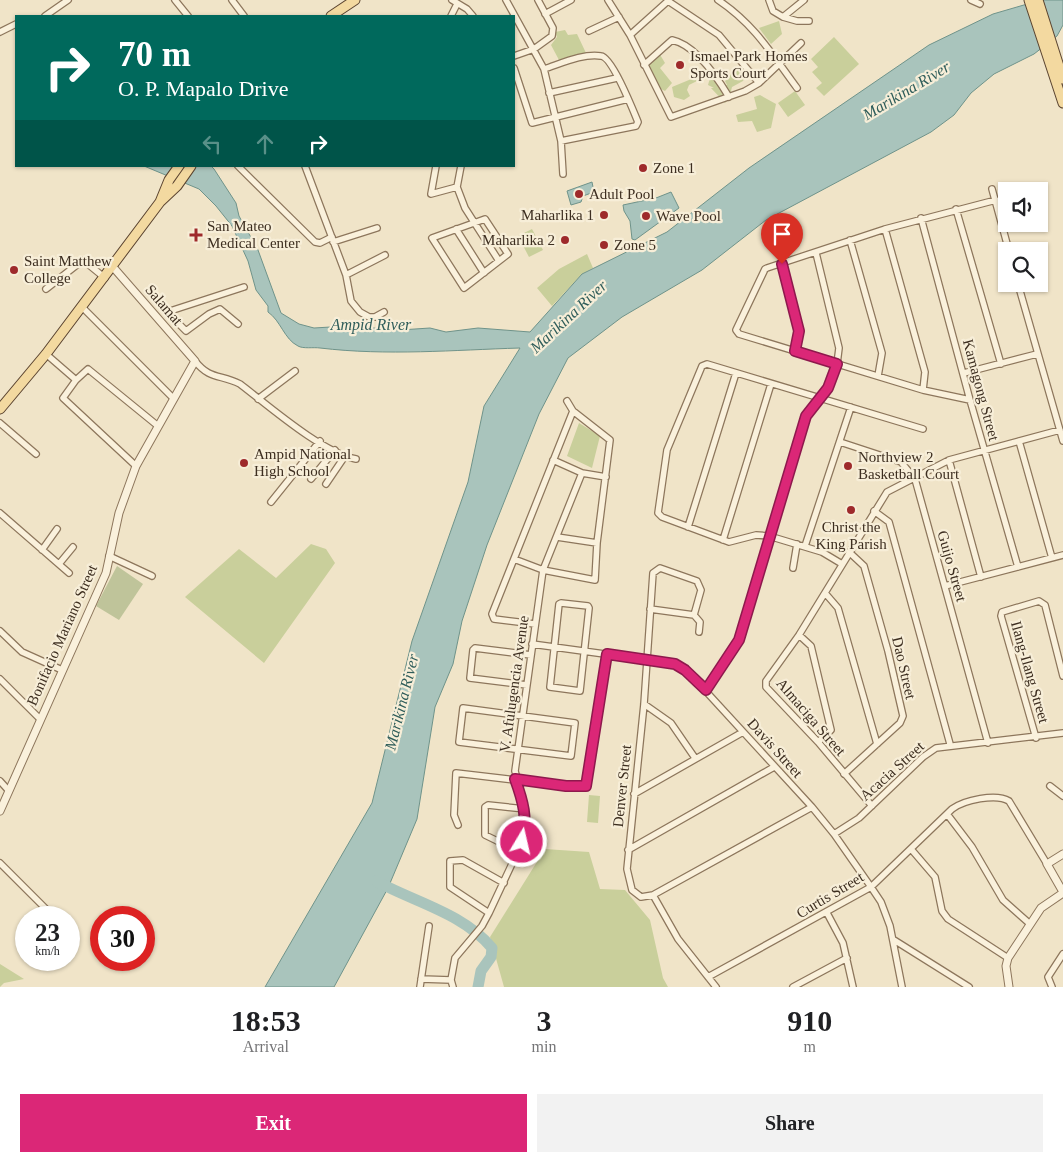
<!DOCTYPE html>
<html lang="en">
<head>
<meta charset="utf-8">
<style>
  :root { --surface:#fff; --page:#f2f2f2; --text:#202124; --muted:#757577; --accent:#db2777 }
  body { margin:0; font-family:Georgia,serif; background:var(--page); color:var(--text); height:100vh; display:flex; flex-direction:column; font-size:19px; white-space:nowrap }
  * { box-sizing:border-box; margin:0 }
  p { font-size:16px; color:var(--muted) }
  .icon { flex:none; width:28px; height:28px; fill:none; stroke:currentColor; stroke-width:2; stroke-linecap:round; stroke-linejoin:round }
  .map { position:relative; height:987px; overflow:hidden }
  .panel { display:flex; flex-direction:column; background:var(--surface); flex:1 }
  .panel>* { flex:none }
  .top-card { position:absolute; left:15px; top:15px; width:500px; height:152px; border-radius:0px; box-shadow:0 1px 4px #0004; background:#00695c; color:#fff; overflow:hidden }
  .fabs { position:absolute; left:998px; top:182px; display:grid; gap:10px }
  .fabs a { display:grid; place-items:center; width:50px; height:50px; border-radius:0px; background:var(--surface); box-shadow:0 1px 4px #0004; font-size:25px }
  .speed { position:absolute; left:15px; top:906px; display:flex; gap:10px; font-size:25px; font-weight:700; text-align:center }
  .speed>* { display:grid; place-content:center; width:65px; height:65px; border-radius:50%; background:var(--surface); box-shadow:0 1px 4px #0004; line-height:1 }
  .speed small { font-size:12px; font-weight:400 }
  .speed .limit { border:8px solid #d22; background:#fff; color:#111 }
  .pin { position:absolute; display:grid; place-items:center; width:42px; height:42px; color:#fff; margin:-51px -21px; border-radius:50% 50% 50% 0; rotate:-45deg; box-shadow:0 0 5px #0007 }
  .pin .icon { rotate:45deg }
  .me { position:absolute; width:55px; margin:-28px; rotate:9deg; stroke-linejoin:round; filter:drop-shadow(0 0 4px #0008) }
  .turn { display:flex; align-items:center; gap:18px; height:105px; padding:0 20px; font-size:22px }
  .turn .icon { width:65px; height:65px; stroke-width:2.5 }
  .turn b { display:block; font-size:35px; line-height:42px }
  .lanes { display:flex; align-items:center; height:48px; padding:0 20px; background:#0003; justify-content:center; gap:25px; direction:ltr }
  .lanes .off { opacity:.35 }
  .eta { display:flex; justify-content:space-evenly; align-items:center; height:85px; text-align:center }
  .eta b { font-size:30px; font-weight:600; line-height:35px }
  .button { display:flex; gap:10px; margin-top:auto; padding:10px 20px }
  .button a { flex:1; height:58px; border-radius:0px; background:var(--accent); color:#fff; font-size:20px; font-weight:600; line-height:58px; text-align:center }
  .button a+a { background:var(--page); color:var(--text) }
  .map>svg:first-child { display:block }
  .green { fill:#c9cf9b }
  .cemetery { fill:#bfc49a }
  .water { fill:#a9c4bc; stroke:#6f938a }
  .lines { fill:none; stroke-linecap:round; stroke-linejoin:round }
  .river { stroke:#a9c4bc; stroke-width:11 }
  .minor-casing { stroke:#8d765c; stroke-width:8 }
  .tertiary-casing { stroke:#8d765c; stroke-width:9 }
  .primary-casing { stroke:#5b4430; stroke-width:11 }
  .minor { stroke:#faf1dc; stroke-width:5.5 }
  .tertiary { stroke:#faf1dc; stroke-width:7 }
  .primary { stroke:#f3d9a0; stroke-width:9 }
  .route-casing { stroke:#8e194d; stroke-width:12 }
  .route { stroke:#db2777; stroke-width:9 }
  .poi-dot { fill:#9e2a2b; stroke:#f7eed8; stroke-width:2 }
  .labels { text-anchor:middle; stroke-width:4.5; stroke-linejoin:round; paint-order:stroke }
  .poi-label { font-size:15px; fill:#3d2e20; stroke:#f7eed8; text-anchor:start }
  .street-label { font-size:15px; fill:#3d2e20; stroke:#f7eed8 }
  .water-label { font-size:16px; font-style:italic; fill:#2f5d5a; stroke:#f7eed8 }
</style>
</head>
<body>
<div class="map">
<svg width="1063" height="987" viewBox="0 0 1063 987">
  <rect width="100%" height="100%" fill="#f0e4c8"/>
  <path class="green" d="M779,21L782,34L771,44L759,28Z
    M565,30L568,35L577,34L586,53L559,60L551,45L557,37L555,32Z
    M834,37L859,64L824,96L816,88L822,83L812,72L818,67L811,59Z
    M659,53L665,63L660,68L672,83L665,91L657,87L647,68Z
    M738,66H746L748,72L743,81L732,87L729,99L725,103L711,88H714L708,85L710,78H717L724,86L727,85L725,81Z
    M701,75V79L689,85L687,90L690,96L684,100L674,97L672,87Z
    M795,91L805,105L788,117L778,103Z
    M760,95L776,104L771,128L757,132L752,121L738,122L736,115L757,109L754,97Z
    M532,229L543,250L529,257L518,236Z
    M587,254L593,268L582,274L552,306L537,288L559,269Z
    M579,423L600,436L592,468L567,456Z
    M311,544L326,549L335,563L264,663L185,597L239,549L276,578Z
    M589,795L600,796L598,823L587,822Z
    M545,849L589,852L600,889L625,890L650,920L663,978L668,987H504L490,937Z
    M0,964L24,979L4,983L0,987Z"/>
  <path class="cemetery" d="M117,566L143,584L119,620L96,606Z"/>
  <path class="water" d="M1041,0H1063V25L1057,36L1034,54L994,74L971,93L954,115L931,132L766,220L702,270L622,317L568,358L539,414L487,545L462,621L453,664L435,707L417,819L388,888L334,987H265L372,803L412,641L468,482L484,406L520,348C454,350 387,356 320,348C314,347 303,349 298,346C284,339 281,321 268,312V306L256,290L248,261L232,226L216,206L199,189L144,166H211L214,169L236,203L239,216L258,250L281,313L299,324L314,328L347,326L400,330L430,328L446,332L478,328L530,332L582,274L667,232L749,168L929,45L993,14Z
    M592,182L594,192L583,196L581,202L571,205L567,191Z
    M671,192L679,208L635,240L632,239L630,221L624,211L623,205L656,198Z"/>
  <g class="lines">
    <path class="river" d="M376,881C414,902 463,913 492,948L491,957L481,971L478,987"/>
    <defs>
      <path id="minor" d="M175,0L188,16
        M232,0L244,16
        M452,0L467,9L473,16
        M506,0L544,69L561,141L563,174
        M608,0L630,35L671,117L745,91L759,83L801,43
        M718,0C754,24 772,54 797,88
        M769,0L773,11L783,17L804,0
        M971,0L980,4
        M668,1L719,35L759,83
        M545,14L571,0
        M45,16L68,0
        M451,16L457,4
        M783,17L797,21H809
        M589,31L619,17
        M0,32L16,24
        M630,35L669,0
        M514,56L534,49L552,36L553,28L538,0
        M644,65L672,40C696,45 717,77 729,97
        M514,68L532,123L628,99
        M544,69C560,64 583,53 601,56C612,57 633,110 638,122L636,126L561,141
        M549,93L617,78
        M238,166L315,242L320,243L332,237
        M305,166L346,275L351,301L360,312L369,317H375L384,312
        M436,166L431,194L457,187
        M457,187L465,208L499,261
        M457,187L461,166
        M992,189L1009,251
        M956,209L1001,364
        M921,218L970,400L1018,567
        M485,219L508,254L464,288L432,238Z
        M456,229L484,273
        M885,229L925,372L923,390
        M850,240L882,353L878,376
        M333,242L377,228
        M782,264L799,331L795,351
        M346,275L385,255
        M1018,284L1063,441
        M46,289L83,260L105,278
        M82,307L173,398
        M238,324L220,309L209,314L186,331L167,312L244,287
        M46,354L76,380
        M195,361C210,380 220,374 240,384C269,406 321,452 356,459
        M964,373L1037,354
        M258,399L295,371
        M970,400L923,390L739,334L736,330L765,269L767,268L885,229L996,200
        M0,423L36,454
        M1019,441L1052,558
        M840,442L901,462L915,479L988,743
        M553,460L582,473L606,477
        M949,460L981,577
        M136,466L63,398L76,380L88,369L158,426
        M311,479L335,450
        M326,484L345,456
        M271,502L320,441
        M874,511L889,522L950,744
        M0,513L69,573
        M688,527L736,373
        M557,537L597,543
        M723,540L771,384
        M805,546L851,407
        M42,550L57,529
        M109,556L152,576
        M514,559L543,570L595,580L597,543L610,440L573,411L567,401
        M59,564L73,547
        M842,564L822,552L769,536L756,535L729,542L662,517L658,513L667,450L702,366L707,364L923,429
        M793,568L797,544
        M945,586L1063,555
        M825,593L838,608L877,744
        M561,603L588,606L589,608L580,691L550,687L559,604Z
        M650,609L694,615L700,622L699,632
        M694,615L701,590L697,581L660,568L653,573L644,704L627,869L632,890L641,897L653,895L812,807
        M535,624L494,619L492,614L573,411
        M0,631L22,652L62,670
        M799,635L811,646L831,730L818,742
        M532,644L670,663L680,666L690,674L812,807L834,834L871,887L881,902L890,926L902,987
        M0,679L40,719
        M527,685L470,678L473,650L475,648L531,655
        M706,690L739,640L806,416L828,388L837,364L839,348L816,253
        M644,704L671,723L695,758
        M463,708L575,723L571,756L459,742Z
        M1036,738L1001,616L1002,612L1039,601L1045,605L1063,676
        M844,774L900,723L903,716L888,651L864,566L849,552
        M0,781L9,791
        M1050,786L1063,796
        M634,794L743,732
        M872,806L818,742L766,687V681L799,635L887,492L949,460L1060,430
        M947,814L972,847L1003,900L1030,924
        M458,825L454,815L456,773L566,786H586L607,654
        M834,834L859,818L923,757L936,748L1063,733
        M911,849L935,877L942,911L948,919L1008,958
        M628,850L774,767
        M518,851L485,835V807L488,805L525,809
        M0,863L51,914
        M653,895L678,939L716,987
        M489,913L450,887V861L463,860L504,883
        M827,913L843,943L853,987
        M894,940L969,987
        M708,977L871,887L952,809C964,800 996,793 1009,801L1047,864
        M421,979L451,980
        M420,987L429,926
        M453,987L451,980L455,958L482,926L489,913L518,851L526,825L525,809L515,771L543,570L582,473
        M793,987L847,958
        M1052,987L1048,977L1063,954"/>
      <path id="tertiary" d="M0,811L106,573L119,513L136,466L195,361L113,267
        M1063,854L1047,864L1063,892
        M1009,987L1006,966L1008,958L1041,908L1063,893"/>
      <path id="primary" d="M1029,0L1063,103
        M1038,0L1063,79
        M331,16L355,0
        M160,202L169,180L179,166
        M0,409L46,354L160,202L177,186L191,166"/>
    </defs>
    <use href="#minor" class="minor-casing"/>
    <use href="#tertiary" class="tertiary-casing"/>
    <use href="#primary" class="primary-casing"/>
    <use href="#minor" class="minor"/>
    <use href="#tertiary" class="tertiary"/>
    <use href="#primary" class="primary"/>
  </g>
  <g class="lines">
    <defs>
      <path id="route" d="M522,842C528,818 523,801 515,779L566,786H586L607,654L675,664L685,670L706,690L739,640L806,416L828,388L837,364L795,351L799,331L782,264"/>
    </defs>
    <use href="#route" class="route-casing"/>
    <use href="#route" class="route"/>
  </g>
  <g class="poi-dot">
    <circle cx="680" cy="65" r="5"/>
    <circle cx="643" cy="168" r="5"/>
    <circle cx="579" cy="194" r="5"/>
    <circle cx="604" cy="215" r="5"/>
    <circle cx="646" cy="216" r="5"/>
    <path d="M193.5 227.5h5v5h5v5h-5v5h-5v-5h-5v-5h5z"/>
    <circle cx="565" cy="240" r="5"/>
    <circle cx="604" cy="245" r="5"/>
    <circle cx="14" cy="270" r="5"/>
    <circle cx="244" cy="463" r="5"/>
    <circle cx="848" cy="466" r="5"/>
    <circle cx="851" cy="510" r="5"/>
  </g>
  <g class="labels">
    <g class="poi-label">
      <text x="690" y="61">Ismael Park Homes<tspan x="690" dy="17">Sports Court</tspan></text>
      <text x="653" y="173">Zone 1</text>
      <text x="589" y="199">Adult Pool</text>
      <text x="594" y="220" text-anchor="end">Maharlika 1</text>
      <text x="656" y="221">Wave Pool</text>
      <text x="207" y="231">San Mateo<tspan x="207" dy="17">Medical Center</tspan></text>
      <text x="555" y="245" text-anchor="end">Maharlika 2</text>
      <text x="614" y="250">Zone 5</text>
      <text x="24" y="266">Saint Matthew<tspan x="24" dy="17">College</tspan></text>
      <text x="254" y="459">Ampid National<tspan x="254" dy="17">High School</tspan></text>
      <text x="858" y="462">Northview 2<tspan x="858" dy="17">Basketball Court</tspan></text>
      <text x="851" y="532" text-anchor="middle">Christ the<tspan x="851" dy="17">King Parish</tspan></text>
    </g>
    <g class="street-label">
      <text transform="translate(164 305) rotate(49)" y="5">Salamat</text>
      <text transform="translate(981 390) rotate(75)" y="5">Kamagong Street</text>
      <text transform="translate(952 566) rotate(74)" y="5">Guijo Street</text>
      <text transform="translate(62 635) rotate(-66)" y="5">Bonifacio Mariano Street</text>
      <text transform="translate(904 668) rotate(77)" y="5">Dao Street</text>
      <text transform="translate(1030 672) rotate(74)" y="5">Ilang-Ilang Street</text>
      <text transform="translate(514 684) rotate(-82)" y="5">V. Afulugencia Avenue</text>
      <text transform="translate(811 717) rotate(49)" y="5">Almaciga Street</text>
      <text transform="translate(775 748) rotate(48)" y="5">Davis Street</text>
      <text transform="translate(892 771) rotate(-42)" y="5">Acacia Street</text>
      <text transform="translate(622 786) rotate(-84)" y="5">Denver Street</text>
      <text transform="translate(830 895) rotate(-31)" y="5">Curtis Street</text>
    </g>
    <g class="water-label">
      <text transform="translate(906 90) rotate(-31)" y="6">Marikina River</text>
      <text transform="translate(568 316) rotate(-43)" y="6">Marikina River</text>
      <text x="371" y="330">Ampid River</text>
      <text transform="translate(401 702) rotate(-76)" y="6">Marikina River</text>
    </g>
  </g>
</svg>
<div class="fabs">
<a><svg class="icon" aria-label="sound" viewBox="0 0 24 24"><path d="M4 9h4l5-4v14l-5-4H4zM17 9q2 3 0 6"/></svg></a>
<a><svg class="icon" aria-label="search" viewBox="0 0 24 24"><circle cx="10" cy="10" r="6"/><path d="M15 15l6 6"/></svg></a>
</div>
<div class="speed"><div>23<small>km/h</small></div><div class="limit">30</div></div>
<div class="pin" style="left:782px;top:264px;background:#d93025"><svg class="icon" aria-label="arrive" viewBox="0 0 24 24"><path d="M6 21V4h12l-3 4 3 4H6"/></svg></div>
<svg class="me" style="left:522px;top:842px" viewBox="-20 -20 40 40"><circle r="17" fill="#db2777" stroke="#fff" stroke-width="3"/><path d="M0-11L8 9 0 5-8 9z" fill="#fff"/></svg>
<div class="top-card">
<div class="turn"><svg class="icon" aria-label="right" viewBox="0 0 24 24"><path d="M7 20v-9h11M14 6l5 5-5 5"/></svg><div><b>70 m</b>O. P. Mapalo Drive</div></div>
<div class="lanes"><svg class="icon off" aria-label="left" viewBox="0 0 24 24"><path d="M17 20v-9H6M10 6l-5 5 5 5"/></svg><svg class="icon off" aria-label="ahead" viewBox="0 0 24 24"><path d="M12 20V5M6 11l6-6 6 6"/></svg><svg class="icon" aria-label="right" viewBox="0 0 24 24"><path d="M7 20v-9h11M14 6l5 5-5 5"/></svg></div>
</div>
</div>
<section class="panel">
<div class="eta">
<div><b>18:53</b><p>Arrival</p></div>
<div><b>3</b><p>min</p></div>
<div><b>910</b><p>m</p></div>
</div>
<div class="button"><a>Exit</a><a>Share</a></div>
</section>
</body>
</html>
